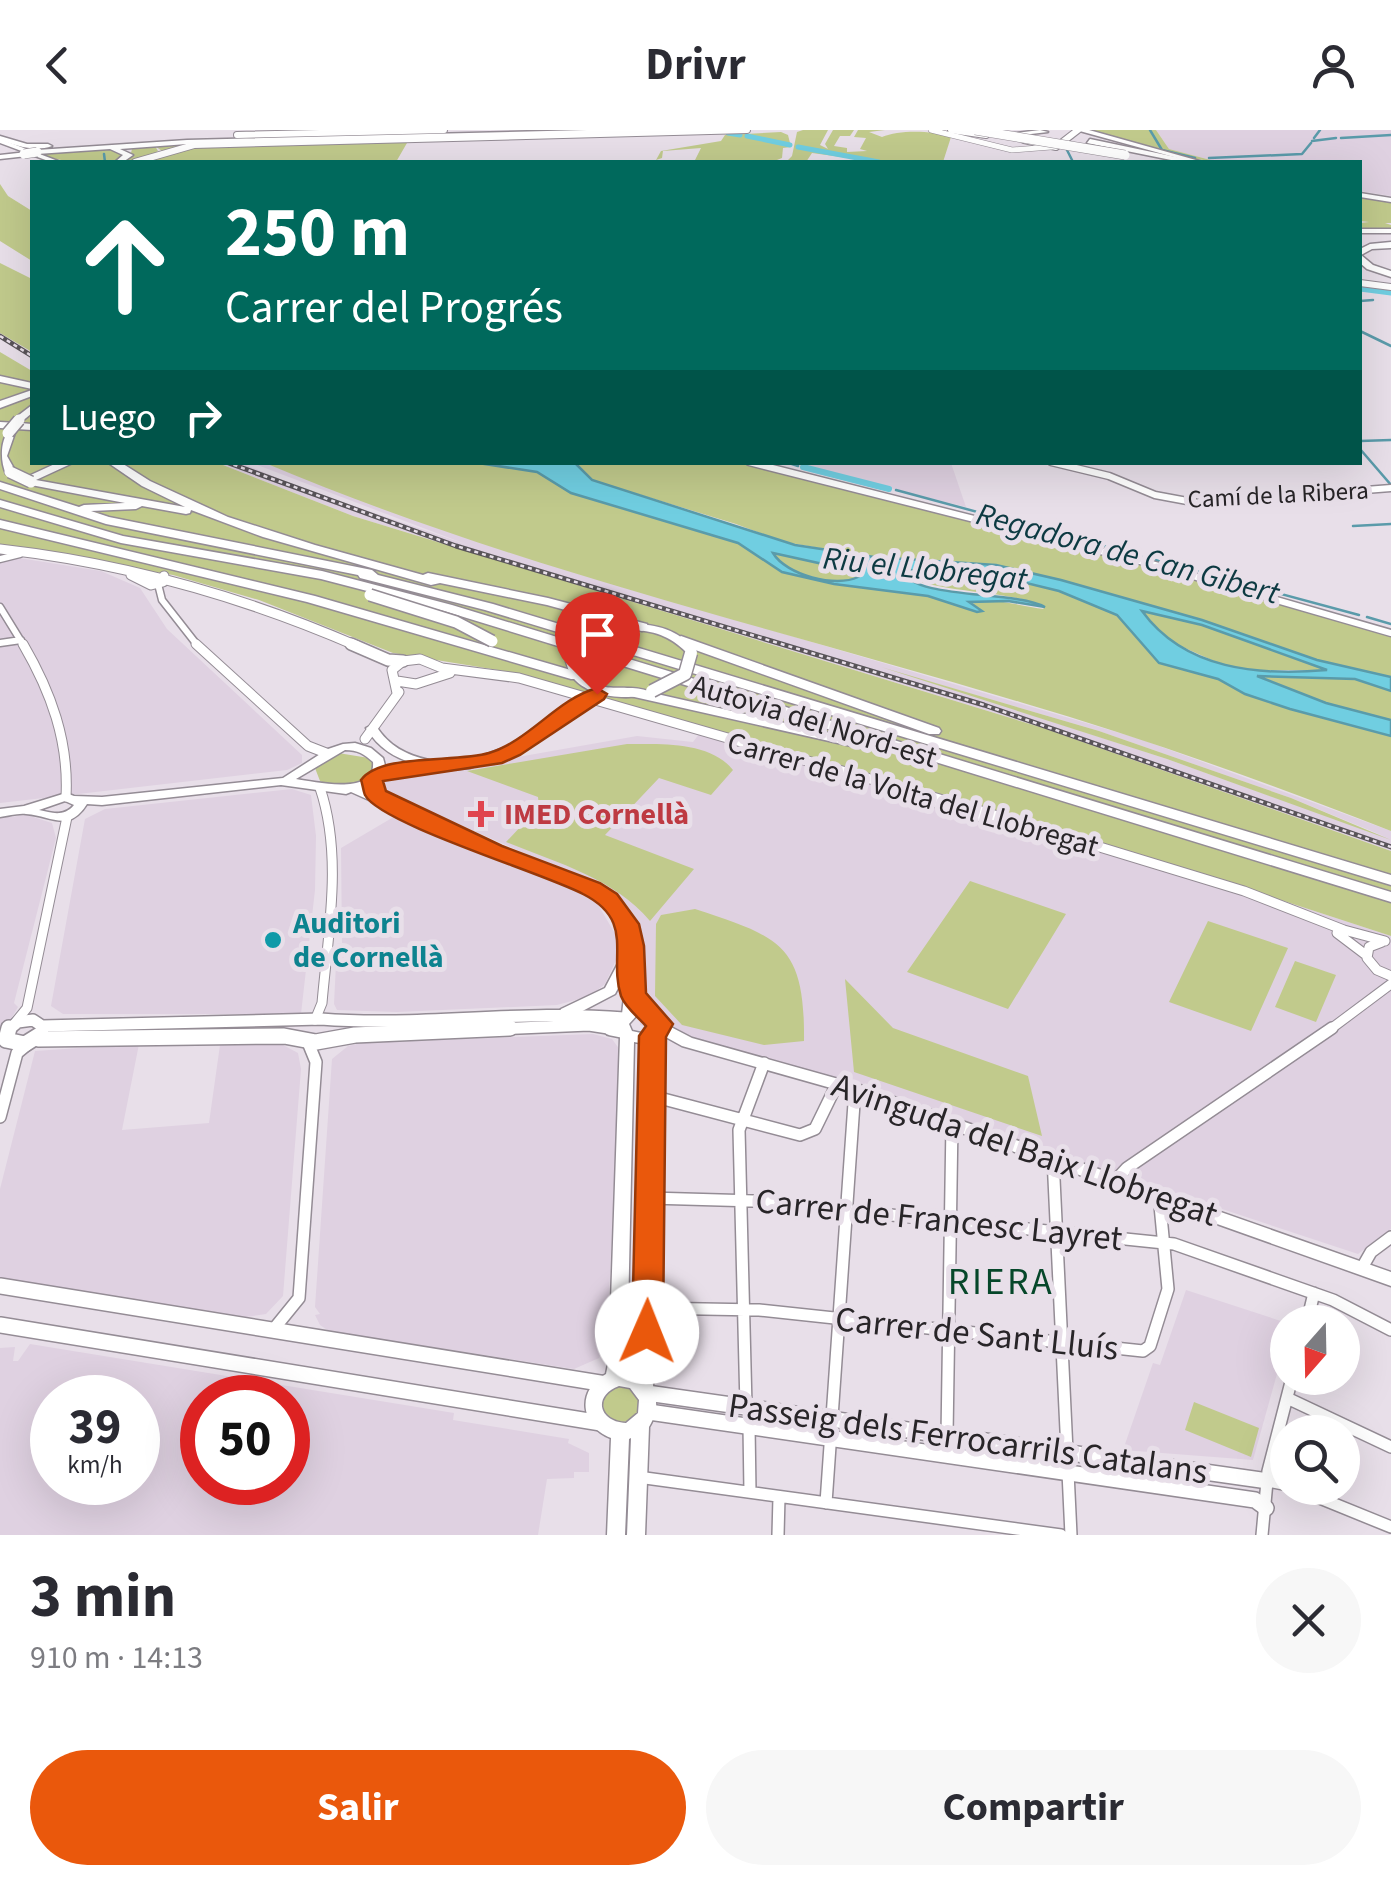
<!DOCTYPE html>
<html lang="es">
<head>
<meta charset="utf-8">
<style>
  :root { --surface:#fff; --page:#f7f7f7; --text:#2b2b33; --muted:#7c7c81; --accent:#ea580c }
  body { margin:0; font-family:"Source Sans 3",sans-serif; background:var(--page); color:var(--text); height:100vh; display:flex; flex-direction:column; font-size:38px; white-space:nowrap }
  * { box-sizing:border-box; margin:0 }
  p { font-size:32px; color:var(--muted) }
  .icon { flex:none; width:55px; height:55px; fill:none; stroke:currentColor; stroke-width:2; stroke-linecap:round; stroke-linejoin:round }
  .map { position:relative; height:1405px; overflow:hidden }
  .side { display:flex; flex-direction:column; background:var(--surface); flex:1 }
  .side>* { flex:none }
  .guide { position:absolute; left:30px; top:30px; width:1332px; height:305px; border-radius:0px; box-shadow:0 10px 40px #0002; background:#00695c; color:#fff; overflow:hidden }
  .needle { width:65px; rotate:200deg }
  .tools { position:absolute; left:1270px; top:1175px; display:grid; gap:20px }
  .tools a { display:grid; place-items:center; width:90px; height:90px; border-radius:50%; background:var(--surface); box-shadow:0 10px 40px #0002; font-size:50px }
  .speed { position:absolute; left:30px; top:1245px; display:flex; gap:20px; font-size:50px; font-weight:700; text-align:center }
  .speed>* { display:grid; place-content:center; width:130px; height:130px; border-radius:50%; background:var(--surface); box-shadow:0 10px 40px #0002; line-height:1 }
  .speed small { font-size:25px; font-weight:400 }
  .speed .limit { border:15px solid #d22; background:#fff; color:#111 }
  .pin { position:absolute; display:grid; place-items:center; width:85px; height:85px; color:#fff; margin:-102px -42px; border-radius:50% 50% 50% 0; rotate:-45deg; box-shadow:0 0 10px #0007 }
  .pin .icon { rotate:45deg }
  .me { position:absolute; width:110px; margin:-55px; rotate:1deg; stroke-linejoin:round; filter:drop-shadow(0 0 8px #0008) }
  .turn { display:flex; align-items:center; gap:35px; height:210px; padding:0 30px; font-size:45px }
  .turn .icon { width:130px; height:130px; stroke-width:2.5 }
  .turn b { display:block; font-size:70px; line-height:85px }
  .then { display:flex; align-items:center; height:95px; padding:0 30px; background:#0003; gap:20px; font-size:38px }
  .round { display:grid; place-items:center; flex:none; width:105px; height:105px; border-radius:52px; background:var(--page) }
  .headline { display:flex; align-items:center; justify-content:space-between; height:170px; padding:0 30px }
  h1 { font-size:60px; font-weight:700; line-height:75px }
  .primary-button { display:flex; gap:20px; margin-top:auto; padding:20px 30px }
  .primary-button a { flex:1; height:115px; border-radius:60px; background:var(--accent); color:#fff; font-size:40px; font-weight:700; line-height:115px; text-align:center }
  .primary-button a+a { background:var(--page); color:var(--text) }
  header { display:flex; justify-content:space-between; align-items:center; height:130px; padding:0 30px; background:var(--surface); font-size:45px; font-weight:700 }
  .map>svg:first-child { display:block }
  .built { fill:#dfd1e1; fill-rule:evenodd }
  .green { fill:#c1ca8c }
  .water { fill:#70cee1; stroke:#5a9baa; stroke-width:2.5; fill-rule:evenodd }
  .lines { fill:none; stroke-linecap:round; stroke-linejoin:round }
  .stream { stroke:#5a9baa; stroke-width:2.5 }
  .canal-far1 { stroke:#70cee1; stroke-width:5 }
  .canal { stroke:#70cee1; stroke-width:6 }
  .minor-far3-casing { stroke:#948c95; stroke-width:6 }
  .minor-far2-casing { stroke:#948c95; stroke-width:9 }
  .minor-far1-casing { stroke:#948c95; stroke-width:11 }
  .minor-casing { stroke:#948c95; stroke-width:14 }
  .tertiary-far3-casing { stroke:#948c95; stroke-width:8 }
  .tertiary-far2-casing { stroke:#948c95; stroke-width:11 }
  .tertiary-far1-casing { stroke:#948c95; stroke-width:14 }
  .tertiary-casing { stroke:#948c95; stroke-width:18 }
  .secondary-casing { stroke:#948c95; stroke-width:3 }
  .trunk-casing { stroke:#948c95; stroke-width:3 }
  .motorway-casing { stroke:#948c95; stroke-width:3 }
  .minor-far3 { stroke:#fff; stroke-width:5 }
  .minor-far2 { stroke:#fff; stroke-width:6 }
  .minor-far1 { stroke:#fff; stroke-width:9 }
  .minor { stroke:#fff; stroke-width:11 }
  .tertiary-far3 { stroke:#fff; stroke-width:6 }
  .tertiary-far2 { stroke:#fff; stroke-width:9 }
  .tertiary-far1 { stroke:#fff; stroke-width:11 }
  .tertiary { stroke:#fff; stroke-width:15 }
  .secondary { fill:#fff; fill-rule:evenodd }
  .trunk { fill:#fff; fill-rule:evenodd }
  .motorway { fill:#fff; fill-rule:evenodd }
  .rail-casing { stroke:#595459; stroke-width:5 }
  .rail { stroke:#e8dfe9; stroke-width:2.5; stroke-dasharray:4; stroke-linecap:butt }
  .secondary-bridge-far1-casing { stroke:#948c95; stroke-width:12; stroke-linecap:butt }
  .secondary-bridge-casing { stroke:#948c95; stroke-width:15; stroke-linecap:butt }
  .motorway-bridge-far1-casing { stroke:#948c95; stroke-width:10; stroke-linecap:butt }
  .motorway-bridge-casing { stroke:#948c95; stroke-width:14; stroke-linecap:butt }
  .secondary-bridge-far1 { stroke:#fff; stroke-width:10 }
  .secondary-bridge { stroke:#fff; stroke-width:12 }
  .motorway-bridge-far1 { stroke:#fff; stroke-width:9 }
  .motorway-bridge { stroke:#fff; stroke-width:11 }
  .route { fill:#ea580c; stroke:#983908; stroke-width:2.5 }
  .health-dot { fill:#e0444e; stroke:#e8dfe9; stroke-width:4 }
  .culture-dot { fill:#0f9aa8; stroke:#e8dfe9; stroke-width:4 }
  .labels { text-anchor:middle; stroke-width:10; stroke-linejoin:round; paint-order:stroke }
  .far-street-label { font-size:25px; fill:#282528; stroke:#e8dfe9 }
  .street-label { font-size:30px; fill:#282528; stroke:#e8dfe9 }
  .health-label { font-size:30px; font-weight:bold; fill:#be3a42; stroke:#e8dfe9; text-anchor:start }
  .culture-label { font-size:30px; font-weight:bold; fill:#0d838f; stroke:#e8dfe9; text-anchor:start }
  .water-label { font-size:32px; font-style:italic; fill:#0d3a42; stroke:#e8dfe9 }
  .near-street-label { font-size:35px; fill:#282528; stroke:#e8dfe9 }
  .near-neighbourhood-label { font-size:38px; letter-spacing:2.5px; fill:#06472a; stroke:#e8dfe9 }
</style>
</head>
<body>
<header><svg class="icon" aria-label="back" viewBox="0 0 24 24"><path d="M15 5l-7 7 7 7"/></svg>Drivr<svg class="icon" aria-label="person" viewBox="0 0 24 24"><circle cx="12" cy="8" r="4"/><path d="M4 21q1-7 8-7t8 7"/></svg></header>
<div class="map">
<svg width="1391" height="1405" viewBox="0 0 1391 1405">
  <rect width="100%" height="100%" fill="#e8dfe9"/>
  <path class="built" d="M1156,0H1391V66L1360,61V32H1218L1169,19Z
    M814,332L951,333L966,377L797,335Z
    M218,333H241L307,360L468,415L252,333H265L518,425L1140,609L1391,701V721L1043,598L353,386ZM928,551L1099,601L1291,668L1386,707L1167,629Z
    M0,425L101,441L140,458L167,499L302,625V633L287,640L0,673Z
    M702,600L862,642L1146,726L1391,806V1099L1358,1124L807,942L640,895V805L627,778L599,756L374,657L390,643L490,632L637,606L693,612Z
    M292,659L311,665L316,706L315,760L301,884H63L51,876L85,689L105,679Z
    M27,685L52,693L56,708L14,873L18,877L11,889L0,896V688Z
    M397,685L468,719L572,757L597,773L617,807V828L605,854L590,866L557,875L397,882L337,880L334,874L337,814L342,813L341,718Z
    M593,904L612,909L620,920L607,1211L599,1228L574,1239L329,1201L320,1195L315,1185L320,1184L315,1177L332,929L348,916L361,913Z
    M139,914L122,1000L209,993L220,915H283L298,923L301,939L283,1166L266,1184L246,1187L0,1148V1059L35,921Z
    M1186,1160L1287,1193V1208L1253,1330L1123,1320L1153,1233L1160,1235Z
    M30,1214L454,1283L453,1290L569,1309L568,1313L589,1323V1342H574V1348L547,1349L538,1405H0V1218L15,1217L13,1231H18ZM52,1268H138V1352H52ZM202,1268H288V1352H202Z"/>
  <path class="green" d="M803,0H828L820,15L828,19L825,14L833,0H854L850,6H840L834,16L847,18V22L867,21L860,19L866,8L854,7L858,0H885L869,2L882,7C899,0 930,0 951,7L943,32H862L863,30L812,23L806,32H786L792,26L797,2Z
    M1083,0H1156L1169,19L1218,32L1174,26Z
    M781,2L788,5L791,17L783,18L782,28L772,32H698L695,30L701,18L663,21L662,28L656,30L661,21L721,11L725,5Z
    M418,12L407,13L396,32H121L130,27L132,19H111L126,23V28C100,41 63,31 37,24L185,14L162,21L155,16L158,21L143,30L193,16Z
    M0,54L8,66L32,81V131L0,111Z
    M1360,66L1391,71V93H1385L1391,95V99L1360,100V93L1369,92L1360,91Z
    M0,133L32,149V222L0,203Z
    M0,222L32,241V332L218,333L353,386L1043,598L1391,721V806L1146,726L862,642L646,585L510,542L393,523L259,470L173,445L0,417Z
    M478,332L537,342L571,363L738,413L782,442L834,454L928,466L970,480L980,478L968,476C986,464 1022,477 1044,479C1026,460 938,465 900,444L905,439L985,443L1059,461L1117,485L1160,533L1218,549L1245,564L1290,579L1391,606V701C1269,653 1146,609 1020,572C767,496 509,436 265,333Z
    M575,333H743L1059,412L1391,505V547L1317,530L1202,490L1061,450L996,435L874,427L784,412L736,394L592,350Z
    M772,421L855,441L858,447C835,458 784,445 772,421Z
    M1141,480L1202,495L1327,537V540H1234L1167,510Z
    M881,537L1099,601L1291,668L1391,710L1167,629Z
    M1256,546L1355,549L1391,561V590L1326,573Z
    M627,614C661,614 710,611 733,640L711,665L659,648L605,705L694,739L650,791C614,748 557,733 506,712L539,677L538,667L467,641Z
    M338,623L369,628L373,634L371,644C358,656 336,659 320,651L315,638L319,632Z
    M970,751L1066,784L1008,879L907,842Z
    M695,779C780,807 805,814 804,911L764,915L682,895L655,866L656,794L661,785Z
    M1208,791L1288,818L1251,901L1169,872Z
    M1295,831L1336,845L1316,892L1275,877Z
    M845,849L893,898L1028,946L1042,1006L854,942Z
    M603 1274a18 18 0 1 1 36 0a18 18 0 1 1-36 0Z
    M1194,1272L1259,1298L1251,1327L1185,1300Z"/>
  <path class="water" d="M478,333H575L592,350L795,415L874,427L996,435L1061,450L1202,490L1317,530L1391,547V561L1355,549L1257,546L1326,573L1391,590V606L1290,579L1245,564L1218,549L1159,533L1117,485L1059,461L985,443L935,439L901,441C917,470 1012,460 1045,477L1008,471L969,472L982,481L977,482L928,466L834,454L782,442L738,413L571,363L537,342ZM773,423L850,440L858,447C836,458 786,445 773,423ZM1142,481L1202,495L1327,540C1259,546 1185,540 1142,481Z"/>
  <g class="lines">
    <path class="stream" d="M1150,0L1162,20L1195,28
      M1314,8L1320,0
      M1341,8L1391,5
      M1312,11L1336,8
      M1067,20L1073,32
      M104,24L105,32
      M1209,28L1302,24L1311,13
      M1360,171L1373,170
      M1360,201L1391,216
      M1360,311L1391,310
      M1360,319L1391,355
      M786,332L798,336
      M896,360L1359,485
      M1353,396L1391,394
      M1367,487L1391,494"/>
    <path class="canal-far1" d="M728,3L740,5
      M747,6L790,15
      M798,17L879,32
      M1360,159L1391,163"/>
    <path class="canal" d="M803,337L889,359"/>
    <defs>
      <path id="minor-far3" d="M931,0L1012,20L1051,17"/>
      <path id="minor-far2" d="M749,332L1148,433L1391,503
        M1051,332L1109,346L1155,365L1198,373L1391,358
        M0,429L20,424
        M158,454L162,470L198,516
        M0,477L24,516
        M0,513L21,510"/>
      <path id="minor-far1" d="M23,514C51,562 69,611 66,667
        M196,514L308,616L326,623
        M397,551L416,554L450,543
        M397,563L392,540L403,531L420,529L442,538L519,548L978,680L1244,761L1344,800L1385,811
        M365,609L399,562
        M938,674L1081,718
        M1337,803L1366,825
        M1382,812L1369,817L1367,828L1377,840L1391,846
        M315,890L322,873C328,803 343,726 320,658
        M14,894L27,878L67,687
        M1328,901L1391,854"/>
      <path id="minor" d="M652,966L800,1005L815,999L837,954
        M0,987L17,923L29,913
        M1053,1028L1071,1405
        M1116,1050L1127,1038L1332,898
        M650,1068L755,1071L1174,1114L1333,1170L1391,1200
        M1363,1136L1371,1122L1391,1107
        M648,1178L759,1180L1143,1221L1150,1216L1168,1159L1159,1065
        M1307,1192L1314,1163
        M273,1200L299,1168L316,932L307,910
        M1287,1268L1391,1317
        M746,1276L739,1000L764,933
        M749,1296L750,1362
        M947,1305L952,993
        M638,1347L1061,1405
        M1268,1351L1288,1355
        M1295,1358L1391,1397
        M826,1373L855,959
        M778,1405L779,1367
        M1262,1405L1268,1341L1292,1248"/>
      <path id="tertiary-far3" d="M951,0L986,5
        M237,5L444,0
        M1024,10L1056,17L1078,0
        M135,32L194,15L747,0
        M1360,153L1391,157"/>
      <path id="tertiary-far2" d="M0,419C124,433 242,466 357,516
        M131,445L151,455L163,452L164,446"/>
      <path id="tertiary-far1" d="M351,514L388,530L403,531
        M42,896L321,889C422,897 523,879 624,888
        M7,901L18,892L33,890L42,896
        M451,901L589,895L621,900"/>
      <path id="tertiary" d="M611,898L621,900
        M38,909L284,906L316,912L355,905L510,898
        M6,910L9,898
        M6,910L25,914L41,904
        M0,1156L606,1254
        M0,1195L601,1293
        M647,1263L1268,1351
        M649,1282L1255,1370L1266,1378"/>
      <path id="secondary" d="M0,9L58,31L59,32H51L0,13Z
        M1360,99H1391V103H1360Z
        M632,494C657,494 678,500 695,520L694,522H686C670,506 653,500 630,500C620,500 613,502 605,499L610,496Z
        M570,525L575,528C588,573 625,550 651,562C631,572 591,567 575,550C569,543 567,536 565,528Z
        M372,595L376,596C389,616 406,625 429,630L430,634L468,631L517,613H525L527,615L525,617L470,638L382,646L378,652L362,658C407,678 451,698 496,717C531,731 588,743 615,770C640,794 643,830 639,863L669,896L692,908L860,955L1391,1142V1156L852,964L682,916L662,905L659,907L653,1261C659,1275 656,1285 649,1297L645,1405H627L631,1308L629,1309L625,1405H607L611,1308C580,1296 576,1260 606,1244L609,1229L620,907L614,893L622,884L627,841L615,864L571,887H561L559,883L561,879L605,858L625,820L623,804L617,790L603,773L573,755L490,724L351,662L346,664L281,655L102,675L87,674C69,703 52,686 26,684C18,683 8,686 0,687V679L24,676L66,663L74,666L102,667L283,648L328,619L343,614L355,613L371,618L383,628L386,639L419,635C396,629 379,619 366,598ZM345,620C358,620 364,624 373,632C376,666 316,652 296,649ZM65,671L74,675C64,687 52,683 39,680ZM637,878L653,897L641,903L632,901L629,894L639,883ZM634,912L645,914L637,1244L624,1241L627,1229ZM619,1256L630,1258L639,1270L638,1283L626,1293C599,1292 592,1266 619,1256Z"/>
      <path id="trunk" d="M1076,0H1089L1203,32H1192Z
        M1360,63L1391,68V72L1360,67Z"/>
      <path id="motorway" d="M587,0H684L680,2L187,14L120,19L133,25L123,32H115L123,25L110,19L37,24L33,22L37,20L187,10Z
        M1040,0L1048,2L1013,6L1009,4Z
        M0,6L27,14H48L52,16C35,22 17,16 0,10Z
        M1090,9L1190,30L1194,32H1181L1087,13Z
        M27,22V26L0,29V25Z
        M1391,112V118L1372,119L1361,125L1373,135L1391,141V147L1367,139L1360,133V119L1370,114Z
        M0,246L32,253V259L0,252Z
        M32,260V266L0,278V271Z
        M32,275V283L20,293L32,294V300L0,298V292L18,293L14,290L15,288Z
        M10,300L15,303L7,326L16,342L10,345L6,344C0,331 0,309 10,300Z
        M59,332H75L36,350L185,377L142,356L107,332H120L150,351L228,387L315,415L423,445L428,443L548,468L647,494L648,497L642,501L547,475L440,453L431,455L263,407L191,380L190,383L186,384L142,376L136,379L91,381L109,387L372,440L378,445L493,474L1391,745V755L485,480L360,448L358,445L106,394L0,359V352L79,377L84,375L125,373L31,355L22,349Z
        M0,370L123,406L322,441L452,475L1391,762V772L444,481L321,449L121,413L0,377Z
        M0,390L315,466L581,543L583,546L581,549H571L307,472L0,398Z
        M681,506L939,598L941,601L939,604H929L676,513L675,510Z
        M635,559L860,610L867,614L860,618L630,566L628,563L630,560Z"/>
    </defs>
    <use href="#minor-far3" class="minor-far3-casing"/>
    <use href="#minor-far2" class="minor-far2-casing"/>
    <use href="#minor-far1" class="minor-far1-casing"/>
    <use href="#minor" class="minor-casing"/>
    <use href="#tertiary-far3" class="tertiary-far3-casing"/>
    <use href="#tertiary-far2" class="tertiary-far2-casing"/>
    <use href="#tertiary-far1" class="tertiary-far1-casing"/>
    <use href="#tertiary" class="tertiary-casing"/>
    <use href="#secondary" class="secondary-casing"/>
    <use href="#trunk" class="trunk-casing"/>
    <use href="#motorway" class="motorway-casing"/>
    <use href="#minor-far3" class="minor-far3"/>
    <use href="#minor-far2" class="minor-far2"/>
    <use href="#minor-far1" class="minor-far1"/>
    <use href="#minor" class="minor"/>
    <use href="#tertiary-far3" class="tertiary-far3"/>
    <use href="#tertiary-far2" class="tertiary-far2"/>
    <use href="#tertiary-far1" class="tertiary-far1"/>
    <use href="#tertiary" class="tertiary"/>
    <use href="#secondary" class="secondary"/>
    <use href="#trunk" class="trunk"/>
    <use href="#motorway" class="motorway"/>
    <defs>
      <path id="rail" d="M0,206L32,226
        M226,332L456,416L984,575L1391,717"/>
    </defs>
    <use href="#rail" class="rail-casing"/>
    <use href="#rail" class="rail"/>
    <defs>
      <path id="secondary-bridge-far1" d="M578,516L581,511L610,499"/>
      <path id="secondary-bridge" d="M570,528L579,514
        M652,561L685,544L691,523
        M521,615L592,566"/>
      <path id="motorway-bridge-far1" d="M975,0L1125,25
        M24,24L37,22"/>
      <path id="motorway-bridge" d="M8,303L19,290
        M10,342L31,352
        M370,465L456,492L492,511"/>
    </defs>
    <use href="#secondary-bridge-far1" class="secondary-bridge-far1-casing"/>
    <use href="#secondary-bridge" class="secondary-bridge-casing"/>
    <use href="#motorway-bridge-far1" class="motorway-bridge-far1-casing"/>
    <use href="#motorway-bridge" class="motorway-bridge-casing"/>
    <use href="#secondary-bridge-far1" class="secondary-bridge-far1"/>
    <use href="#secondary-bridge" class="secondary-bridge"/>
    <use href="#motorway-bridge-far1" class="motorway-bridge-far1"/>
    <use href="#motorway-bridge" class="motorway-bridge"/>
  </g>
  <path class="route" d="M597,558L607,564L604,569L520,625L502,633L383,651L386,661L502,716L600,753L617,764L639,794L644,816L646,863L673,894L666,907L663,1202L658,1211L647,1215L636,1211L632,1202L639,906L646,896C638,887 625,877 621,866C608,826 636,791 583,764C546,744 380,694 365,665C364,664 362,652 361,650C381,623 455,633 489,623C529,611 557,569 597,558Z"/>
  <path class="health-dot" d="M476 669h10v10h10v10h-10v10h-10v-10h-10v-10h10z"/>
  <circle class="culture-dot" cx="273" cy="810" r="10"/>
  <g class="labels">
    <g class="far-street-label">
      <text transform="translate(1278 364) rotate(-3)" y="9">Camí de la Ribera</text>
    </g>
    <g class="street-label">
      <text transform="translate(814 591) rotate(17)" y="10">Autovia del Nord-est</text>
      <text transform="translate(913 664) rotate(16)" y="10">Carrer de la Volta del Llobregat</text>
    </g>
    <g class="health-label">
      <text x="504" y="694">IMED Cornellà</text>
    </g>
    <g class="culture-label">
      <text x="293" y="803">Auditori<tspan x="293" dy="34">de Cornellà</tspan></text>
    </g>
    <g class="water-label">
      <text transform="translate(1128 423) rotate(15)" y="11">Regadora de Can Gibert</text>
      <text transform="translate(925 438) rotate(6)" y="11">Riu el Llobregat</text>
    </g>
    <g class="near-street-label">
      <text transform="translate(1025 1019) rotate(19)" y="12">Avinguda del Baix Llobregat</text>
      <text transform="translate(939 1089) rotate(6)" y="12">Carrer de Francesc Layret</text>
      <text transform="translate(977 1203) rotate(6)" y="12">Carrer de Sant Lluís</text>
      <text transform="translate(968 1308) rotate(8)" y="12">Passeig dels Ferrocarrils Catalans</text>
    </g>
    <g class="near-neighbourhood-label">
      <text x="1001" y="1164">RIERA</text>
    </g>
  </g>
</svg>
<div class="tools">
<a><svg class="needle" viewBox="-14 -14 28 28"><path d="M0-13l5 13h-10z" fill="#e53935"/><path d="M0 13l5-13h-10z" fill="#7c7c81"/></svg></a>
<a><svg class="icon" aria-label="search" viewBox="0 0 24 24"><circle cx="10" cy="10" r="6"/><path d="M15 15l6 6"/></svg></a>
</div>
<div class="speed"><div>39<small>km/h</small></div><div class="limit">50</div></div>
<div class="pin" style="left:597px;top:564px;background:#d93025"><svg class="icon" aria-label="arrive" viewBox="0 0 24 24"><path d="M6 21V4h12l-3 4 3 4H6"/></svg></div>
<svg class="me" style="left:647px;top:1202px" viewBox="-20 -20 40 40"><circle r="19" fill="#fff"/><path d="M0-13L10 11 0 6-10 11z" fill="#ea580c"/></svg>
<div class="guide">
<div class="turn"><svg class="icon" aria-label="ahead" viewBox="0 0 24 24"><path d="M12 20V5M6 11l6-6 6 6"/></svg><div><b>250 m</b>Carrer del Progrés</div></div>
<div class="then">Luego<svg class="icon" aria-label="right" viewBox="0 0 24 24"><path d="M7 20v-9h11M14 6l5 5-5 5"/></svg></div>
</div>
</div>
<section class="side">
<div class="headline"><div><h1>3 min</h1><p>910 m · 14:13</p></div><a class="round"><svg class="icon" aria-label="close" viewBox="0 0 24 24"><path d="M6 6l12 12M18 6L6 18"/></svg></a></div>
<div class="primary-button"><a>Salir</a><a>Compartir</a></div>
</section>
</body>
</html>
